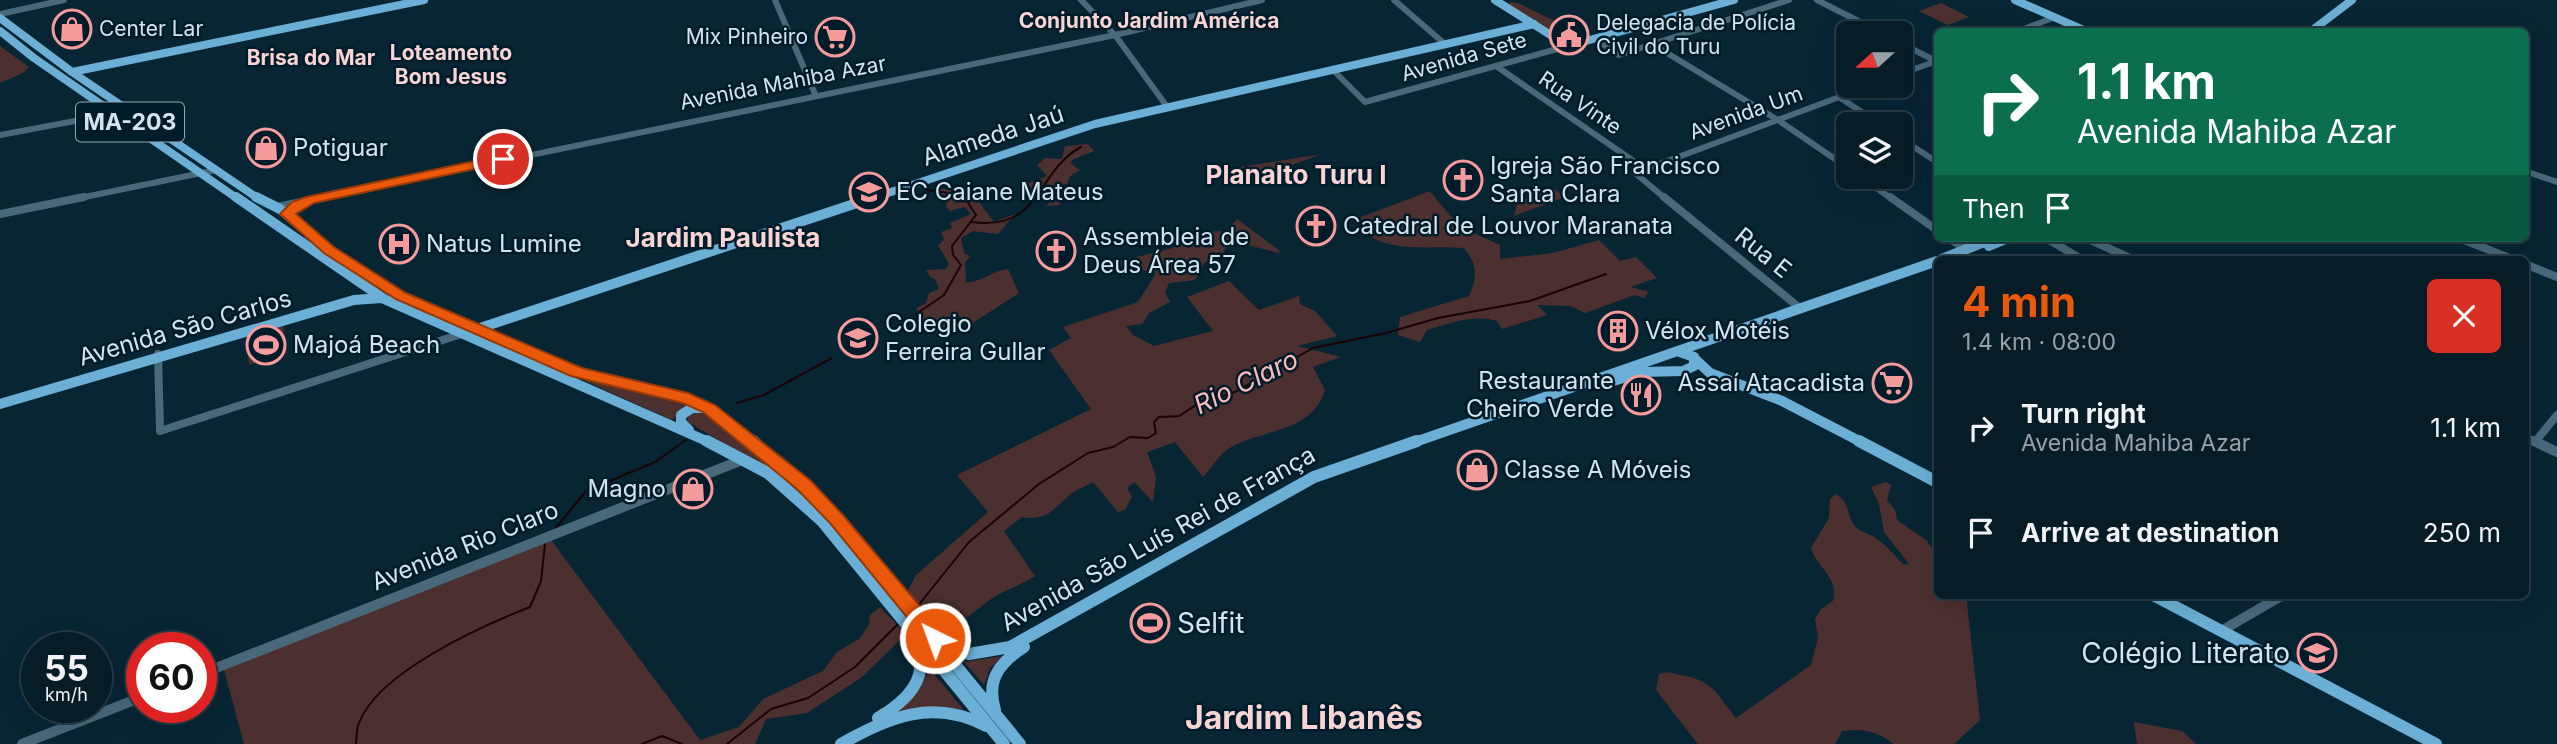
<!DOCTYPE html>
<html lang="en">
<head>
<meta charset="utf-8">
<style>
  :root { --surface:#061c27; --page:#0f252f; --text:#f1f3f6; --muted:#98a1a7; --line:#273a44; --accent:#ea580c }
  body { margin:0; font-family:Inter,sans-serif; background:var(--page); color:var(--text); height:100vh; display:flex; flex-direction:column; font-size:26px; white-space:nowrap }
  * { box-sizing:border-box; margin:0 }
  p { font-size:23px; color:var(--muted) }
  .icon { flex:none; width:38px; height:38px; fill:none; stroke:currentColor; stroke-width:2; stroke-linecap:round; stroke-linejoin:round }
  .map { position:relative; flex:1; overflow:hidden }
  .side { position:absolute; left:1934px; top:256px; width:595px; height:343px; display:flex; flex-direction:column; background:var(--surface); border-radius:10px; box-shadow:0 7px 28px #0002,0 0 0 2px var(--line) }
  .side>* { flex:none }
  .guide { position:absolute; left:1934px; top:28px; width:595px; height:214px; border-radius:10px; box-shadow:0 7px 28px #0002,0 0 0 2px var(--line); background:#0b6e4f; color:#fff; overflow:hidden }
  .needle { width:46px; rotate:249deg }
  .controls { position:absolute; left:1836px; top:21px; display:grid; gap:14px }
  .controls a { display:grid; place-items:center; width:77px; height:77px; border-radius:10px; background:var(--surface); box-shadow:0 7px 28px #0002,0 0 0 2px var(--line); font-size:35px }
  .speed { position:absolute; left:21px; top:632px; display:flex; gap:14px; font-size:35px; font-weight:700; text-align:center }
  .speed>* { display:grid; place-content:center; width:91px; height:91px; border-radius:50%; background:var(--surface); box-shadow:0 7px 28px #0002,0 0 0 2px var(--line); line-height:1 }
  .speed small { font-size:18px; font-weight:400 }
  .speed .limit { border:10px solid #d22; background:#fff; color:#111 }
  .pin { position:absolute; display:grid; place-items:center; width:60px; height:60px; color:#fff; margin:-30px; border:4px solid #fff; border-radius:50%; box-shadow:0 2px 7px #0007 }
  .me { position:absolute; width:77px; margin:-38px; rotate:318deg; stroke-linejoin:round; filter:drop-shadow(0 0 5px #0008) }
  .turn { display:flex; align-items:center; gap:24px; height:147px; padding:0 28px; font-size:32px }
  .turn .icon { width:91px; height:91px; stroke-width:2.5 }
  .turn b { display:block; font-size:49px; line-height:60px }
  .then { display:flex; align-items:center; height:66px; padding:0 28px; background:#0003; gap:14px; font-size:26px }
  .round { display:grid; place-items:center; flex:none; width:74px; height:74px; border-radius:10px; background:var(--page) }
  .head { display:flex; align-items:center; justify-content:space-between; height:119px; padding:0 28px }
  h1 { font-size:42px; font-weight:700; line-height:52px; color:var(--accent) }
  ul { padding:0; list-style:none }
  li { display:flex; align-items:center; gap:21px; height:105px; padding:0 28px }
  li div { flex:1 }
  li b { display:block; font-size:26px }
  li em { font-style:normal }
  .map>svg:first-child { display:block }
  .green { fill:#4c3030 }
  .lines { fill:none; stroke-linecap:round; stroke-linejoin:round }
  .stream { stroke:#1a0304; stroke-width:2 }
  .minor-far2 { stroke:#49697b; stroke-width:6 }
  .minor-far1 { stroke:#49697b; stroke-width:8 }
  .minor { stroke:#49697b; stroke-width:10 }
  .major-far2 { stroke:#6bafd6; stroke-width:8 }
  .major-far1 { stroke:#6bafd6; stroke-width:10 }
  .major { stroke:#6bafd6; stroke-width:12 }
  .route { fill:#ea580c; stroke:#983908; stroke-width:2 }
  .labels { text-anchor:middle; stroke-width:5; stroke-linejoin:round; paint-order:stroke }
  .far-neighbourhood-label { font-size:21px; font-weight:bold; fill:#f8d4d4; stroke:#001c2a }
  .far-poi-label { font-size:21px; fill:#d4e4ef; stroke:#001c2a; text-anchor:start }
  .far-street-label { font-size:21px; fill:#d4e4ef; stroke:#001c2a }
  .shield { fill:#001c2a; stroke:#94a8b4; stroke-width:2 }
  .shield-label { font-size:23px; font-weight:bold; fill:#d4e4ef }
  .street-label { font-size:24px; fill:#d4e4ef; stroke:#001c2a }
  .poi-label { font-size:24px; fill:#d4e4ef; stroke:#001c2a; text-anchor:start }
  .neighbourhood-label { font-size:26px; font-weight:bold; fill:#f8d4d4; stroke:#001c2a }
  .water-label { font-size:26px; font-style:italic; fill:#fdbcbc; stroke:#001c2a }
  .near-poi-label { font-size:28px; fill:#d4e4ef; stroke:#001c2a; text-anchor:start }
  .near-neighbourhood-label { font-size:32px; font-weight:bold; fill:#f8d4d4; stroke:#001c2a }
</style>
</head>
<body>
<div class="map">
<svg width="2557" height="744" viewBox="0 0 2557 744">
  <rect width="100%" height="100%" fill="#082534"/>
  <path class="green" d="M1512,2L1520,4L1567,27L1552,33L1508,4Z
    M1941,3L1969,17L1948,25L1919,11Z
    M0,46L29,67L23,73L0,83Z
    M1088,144L1094,151L1072,160L1071,164L1080,170L1070,176L1067,184L1048,186L1062,193L1063,200L1059,205L1046,206L1051,200L1033,194L1024,185L1047,176L1037,165L1045,158L1062,159L1065,146Z
    M1322,154L1234,186L1221,170Z
    M1553,188L1565,197L1514,216L1518,201Z
    M956,189L973,194L994,222L1015,214L998,234L973,231L961,238L964,253L970,256L965,263L966,282C979,284 993,270 1008,269L1019,293L971,324L954,313L949,332C935,335 930,334 919,324L917,308L926,303L929,293L939,289L935,279L930,277L926,270L946,269L949,264L938,245L944,240L941,232L952,228L950,223L971,214L965,207L950,211L946,206L948,197L933,193L940,189Z
    M1430,191C1458,226 1459,227 1500,245V259L1553,253L1599,240L1620,261L1636,257L1657,278L1630,287L1649,292L1644,298L1635,295L1585,313L1570,306L1537,305L1547,315L1502,329L1497,321C1473,314 1451,323 1427,330L1420,342L1398,335L1400,317L1469,296C1478,277 1477,263 1464,248C1436,245 1395,253 1370,236C1363,231 1362,224 1356,219Z
    M1237,219L1280,251L1279,253L1229,240L1223,254L1204,263L1195,280L1169,283L1165,293L1170,302L1149,313L1142,324L1126,326L1133,335L1154,346L1213,331L1187,297L1229,281L1259,310L1299,296L1300,304L1315,311L1337,336L1297,346L1341,357L1313,367L1325,390C1312,432 1266,429 1233,446C1219,453 1213,467 1203,477L1175,442L1147,452L1156,477L1153,502L1134,482L1127,488L1132,497L1125,510L1118,512L1093,482C1087,486 1078,489 1072,493C1056,506 1048,522 1022,517L1004,531L1035,576C1024,583 1011,588 999,594C978,605 962,630 935,625L907,592L916,575L988,512L957,475L1091,409L1049,350L1071,338L1063,327L1138,302L1156,273L1115,265L1117,262L1173,248L1195,232L1226,231Z
    M283,326L287,353L249,365L246,337Z
    M588,380L678,400L689,404L672,420L585,381Z
    M694,412L703,413L789,481L688,422L687,417Z
    M1886,482L1891,485L1887,500L1895,510L1897,520L1926,540L1937,555V595H1966L1980,720L1954,744H1893C1880,731 1859,728 1842,731L1835,744H1698L1656,690L1659,674C1669,671 1672,673 1681,675C1715,681 1716,694 1736,718L1811,665L1818,638L1815,619L1821,609L1833,601C1839,576 1817,569 1811,548L1829,518L1830,499L1836,494C1850,503 1846,510 1852,522C1855,529 1864,532 1870,535C1882,540 1894,555 1904,565L1909,564L1884,532L1879,504L1871,487Z
    M551,540L700,740L739,727L763,699L823,671L837,652L859,639L869,625L870,615L880,607L906,634L862,677L807,713L766,719L755,744H244L224,670Z
    M1003,656L990,668L984,685L964,662Z
    M930,669L963,709L892,715L913,696Z
    M2134,722L2182,731L2196,744H2137Z"/>
  <g class="lines">
    <path class="stream" d="M972,222C1043,231 1034,173 1081,147
      M916,314L944,295L961,265L953,255L952,246L976,215L963,195L927,190
      M737,403L764,395L832,358
      M555,529L586,491L655,462L686,440
      M917,607L969,542L1039,484L1088,453L1113,447L1130,437L1148,438L1156,433L1154,422L1159,417L1179,416L1196,405L1235,392L1313,348L1386,333L1438,318L1530,301L1606,274
      M356,744C357,737 356,729 359,723C378,672 482,626 530,607L541,581L545,544
      M642,744L662,736L682,744
      M727,744L771,709L808,698L855,667L898,624"/>
    <path class="minor-far2" d="M775,0L815,94
      M1081,0L1115,35L1168,108
      M1394,0L1446,45
      M1817,0L1882,33
      M0,14L64,0
      M2016,32L2055,17
      M1594,38L1619,55L1789,0
      M1900,43L1936,61
      M1652,44L1778,120L1848,168
      M1496,66L1645,169
      M1333,70L1365,102L1568,46
      M1900,74L1937,61
      M1839,97L1880,124
      M0,135L107,115L113,110
      M1900,138L1937,162
      M2525,171L2557,182
      M1861,177L1892,199
      M75,199L216,170
      M317,199L1115,35L1262,0
      M1666,199L1635,173L1869,86"/>
    <path class="minor-far1" d="M1664,197L1801,309
      M1890,197L1937,230
      M277,207L326,197
      M0,214L84,197
      M1949,238L1966,250
      M2046,238L2081,259
      M2086,238L2132,259
      M2459,238L2512,259
      M2525,264L2557,277
      M158,354L160,431L477,329
      M2525,437L2538,443
      M2535,442L2557,415"/>
    <path class="minor" d="M2534,441L2557,452
      M2221,631L2283,595
      M201,674L742,460
      M22,744L142,697"/>
    <path class="major-far2" d="M1495,0L1568,46L1734,0
      M2015,0L2088,32
      M0,18L72,72L259,199
      M0,31L34,58L238,199
      M2310,32L2352,0
      M72,72L424,0
      M870,199L1095,124L1534,24"/>
    <path class="major-far1" d="M236,197L384,299L711,443
      M256,197L280,209L329,250L393,292L577,372L688,398L719,415L755,443
      M1989,246L2008,238
      M1942,259L1994,238
      M477,329L875,197
      M1696,360L1710,373L1782,401L1863,443
      M1610,382L1643,372L1683,371L1694,366V357L1680,352
      M0,404L354,300L381,298
      M689,430L681,422V415L692,408H706
      M1412,443L1937,261"/>
    <path class="major" d="M707,441L768,473L822,521L1004,744
      M753,441L830,512L1020,744
      M1859,441L1937,482
      M2153,595L2436,744
      M942,645L969,654L1010,647L1314,477L1417,441
      M995,710C986,680 999,663 1024,647
      M878,718C908,700 928,680 919,643
      M841,744C890,717 933,698 986,726"/>
  </g>
  <path class="route" d="M503,155L508,157V162L314,203L296,214L334,247L406,293L582,368L688,393L715,405L810,480L842,514L942,632L945,638L942,643H928L830,523L797,489L703,412L683,403L571,376L396,299L324,253L280,214L292,202L306,197Z"/>
  <defs>
    <symbol id="shop-ring" viewBox="-11 -11 22 22"><circle r="9.5" fill="#001c2a" stroke="#f59b9c" stroke-width="1.5"/><path d="M-5-2.5h2.3a2.7 3.5 0 0 1 5.4 0H5L5.5 6h-11ZM-1.5-2.5h3a1.5 2.3 0 0 0-3 0Z" fill="#f59b9c"/></symbol>
    <symbol id="civic-ring" viewBox="-11 -11 22 22"><circle r="9.5" fill="#001c2a" stroke="#f59b9c" stroke-width="1.5"/><path d="M-.6-6.5H3V-4.5H.6V-3L4-1V1h2V6H-6V1h2V-1L-.6-3ZM-1.2 2.5V6h2.4V2.5Z" fill="#f59b9c"/></symbol>
    <symbol id="supermarket-ring" viewBox="-11 -11 22 22"><circle r="9.5" fill="#001c2a" stroke="#f59b9c" stroke-width="1.5"/><path d="M-6-5.5h2.5l.6 2H6L4.5 2H-2.5L-4.4-4H-6ZM-1.5 3.2a1.3 1.3 0 1 0 .1 0ZM3 3.2a1.3 1.3 0 1 0 .1 0Z" fill="#f59b9c"/></symbol>
    <symbol id="church-ring" viewBox="-11 -11 22 22"><circle r="9.5" fill="#001c2a" stroke="#f59b9c" stroke-width="1.5"/><path d="M-1.2-6h2.4v3.5h3.3v2.4h-3.3V6h-2.4V-.1h-3.3v-2.4h3.3Z" fill="#f59b9c"/></symbol>
    <symbol id="school-ring" viewBox="-11 -11 22 22"><circle r="9.5" fill="#001c2a" stroke="#f59b9c" stroke-width="1.5"/><path d="M0-5L7-2L0 1L-7-2ZM-4 1L0 2.5L4 1V4Q0 6-4 4Z" fill="#f59b9c"/></symbol>
    <symbol id="hospital-ring" viewBox="-11 -11 22 22"><circle r="9.5" fill="#001c2a" stroke="#f59b9c" stroke-width="1.5"/><path d="M-5-5h3v3.5h4V-5h3V5h-3V1.5h-4V5h-3Z" fill="#f59b9c"/></symbol>
    <symbol id="building-ring" viewBox="-11 -11 22 22"><circle r="9.5" fill="#001c2a" stroke="#f59b9c" stroke-width="1.5"/><path d="M-4-6H4V6H1V3H-1V6H-4ZM-2.5-4.3h1.7v1.8h-1.7ZM.8-4.3h1.7v1.8H.8ZM-2.5-1h1.7V.8h-1.7ZM.8-1h1.7V.8H.8Z" fill="#f59b9c"/></symbol>
    <symbol id="stadium-ring" viewBox="-11 -11 22 22"><circle r="9.5" fill="#001c2a" stroke="#f59b9c" stroke-width="1.5"/><path d="M0-5a6.5 5 0 1 0 0 10a6.5 5 0 1 0 0-10ZM-3.5-1.8h7v3.6h-7Z" fill="#f59b9c"/></symbol>
    <symbol id="restaurant-ring" viewBox="-11 -11 22 22"><circle r="9.5" fill="#001c2a" stroke="#f59b9c" stroke-width="1.5"/><path d="M-5-6h1v4h1v-4h1v4h1v-4h1v5L-1.5 .5V6h-2V.5L-5-1ZM5-6V6H3V1.5H1.5Q1.5-4 5-6Z" fill="#f59b9c"/></symbol>
  </defs>
  <g fill-rule="evenodd">
    <use href="#shop-ring" x="50" y="7" width="44" height="44"/>
    <use href="#civic-ring" x="1547" y="13" width="44" height="44"/>
    <use href="#supermarket-ring" x="813" y="15" width="44" height="44"/>
    <use href="#shop-ring" x="244" y="126" width="44" height="44"/>
    <use href="#church-ring" x="1441" y="158" width="44" height="44"/>
    <use href="#school-ring" x="847" y="170" width="44" height="44"/>
    <use href="#church-ring" x="1294" y="204" width="44" height="44"/>
    <use href="#hospital-ring" x="377" y="222" width="44" height="44"/>
    <use href="#church-ring" x="1034" y="229" width="44" height="44"/>
    <use href="#building-ring" x="1596" y="309" width="44" height="44"/>
    <use href="#school-ring" x="836" y="316" width="44" height="44"/>
    <use href="#stadium-ring" x="244" y="323" width="44" height="44"/>
    <use href="#supermarket-ring" x="1870" y="361" width="44" height="44"/>
    <use href="#restaurant-ring" x="1619" y="373" width="44" height="44"/>
    <use href="#shop-ring" x="1455" y="448" width="44" height="44"/>
    <use href="#shop-ring" x="671" y="467" width="44" height="44"/>
    <use href="#stadium-ring" x="1128" y="601" width="44" height="44"/>
    <use href="#school-ring" x="2295" y="631" width="44" height="44"/>
  </g>
  <g class="labels">
    <g class="far-neighbourhood-label">
      <text x="1149" y="28">Conjunto Jardim América</text>
      <text x="451" y="60">Loteamento<tspan x="451" dy="24">Bom Jesus</tspan></text>
      <text x="311" y="65">Brisa do Mar</text>
    </g>
    <g class="far-poi-label">
      <text x="1596" y="30">Delegacia de Polícia<tspan x="1596" dy="24">Civil do Turu</tspan></text>
      <text x="99" y="36">Center Lar</text>
      <text x="808" y="44" text-anchor="end">Mix Pinheiro</text>
    </g>
    <g class="far-street-label">
      <text transform="translate(1464 57) rotate(-16)" y="7">Avenida Sete</text>
      <text transform="translate(783 83) rotate(-11)" y="7">Avenida Mahiba Azar</text>
      <text transform="translate(1580 103) rotate(34)" y="7">Rua Vinte</text>
      <text transform="translate(1746 113) rotate(-20)" y="7">Avenida Um</text>
    </g>
    <rect class="shield" x="76" y="102.5" width="108" height="39" rx="5"/>
    <g class="shield-label">
      <text x="130" y="130">MA-203</text>
    </g>
    <g class="street-label">
      <text transform="translate(993 136) rotate(-18)" y="8">Alameda Jaú</text>
      <text transform="translate(1763 253) rotate(39)" y="8">Rua E</text>
      <text transform="translate(185 328) rotate(-16)" y="8">Avenida São Carlos</text>
      <text transform="translate(1158 539) rotate(-29)" y="8">Avenida São Luís Rei de França</text>
      <text transform="translate(465 546) rotate(-22)" y="8">Avenida Rio Claro</text>
    </g>
    <g class="poi-label">
      <text x="293" y="156">Potiguar</text>
      <text x="1490" y="174">Igreja São Francisco<tspan x="1490" dy="28">Santa Clara</tspan></text>
      <text x="896" y="200">EC Caiane Mateus</text>
      <text x="1343" y="234">Catedral de Louvor Maranata</text>
      <text x="1083" y="245">Assembleia de<tspan x="1083" dy="28">Deus Área 57</tspan></text>
      <text x="426" y="252">Natus Lumine</text>
      <text x="885" y="332">Colegio<tspan x="885" dy="28">Ferreira Gullar</tspan></text>
      <text x="1645" y="339">Vélox Motéis</text>
      <text x="293" y="353">Majoá Beach</text>
      <text x="1614" y="389" text-anchor="end">Restaurante<tspan x="1614" dy="28">Cheiro Verde</tspan></text>
      <text x="1865" y="391" text-anchor="end">Assaí Atacadista</text>
      <text x="1504" y="478">Classe A Móveis</text>
      <text x="666" y="497" text-anchor="end">Magno</text>
    </g>
    <g class="neighbourhood-label">
      <text x="1296" y="184">Planalto Turu I</text>
      <text x="723" y="247">Jardim Paulista</text>
    </g>
    <g class="water-label">
      <text transform="translate(1246 382) rotate(-26)" y="9">Rio Claro</text>
    </g>
    <g class="near-poi-label">
      <text x="1177" y="633">Selfit</text>
      <text x="2290" y="663" text-anchor="end">Colégio Literato</text>
    </g>
    <g class="near-neighbourhood-label">
      <text x="1304" y="729">Jardim Libanês</text>
    </g>
  </g>
</svg>
<div class="controls">
<a><svg class="needle" viewBox="-14 -14 28 28"><path d="M0-13l5 13h-10z" fill="#e53935"/><path d="M0 13l5-13h-10z" fill="#98a1a7"/></svg></a>
<a><svg class="icon" aria-label="layers" viewBox="0 0 24 24"><path d="M12 4l9 5-9 5-9-5zM3 14l9 5 9-5"/></svg></a>
</div>
<div class="speed"><div>55<small>km/h</small></div><div class="limit">60</div></div>
<div class="pin" style="left:503px;top:159px;background:#d93025"><svg class="icon" aria-label="arrive" viewBox="0 0 24 24"><path d="M6 21V4h12l-3 4 3 4H6"/></svg></div>
<svg class="me" style="left:935px;top:638px" viewBox="-20 -20 40 40"><circle r="17" fill="#ea580c" stroke="#fff" stroke-width="3"/><path d="M0-11L8 9 0 5-8 9z" fill="#fff"/></svg>
<div class="guide">
<div class="turn"><svg class="icon" aria-label="right" viewBox="0 0 24 24"><path d="M7 20v-9h11M14 6l5 5-5 5"/></svg><div><b>1.1 km</b>Avenida Mahiba Azar</div></div>
<div class="then">Then<svg class="icon" aria-label="arrive" viewBox="0 0 24 24"><path d="M6 21V4h12l-3 4 3 4H6"/></svg></div>
</div>
<section class="side">
<div class="head"><div><h1>4 min</h1><p>1.4 km · 08:00</p></div><a class="round" style="background:#d93025;color:#fff"><svg class="icon" aria-label="close" viewBox="0 0 24 24"><path d="M6 6l12 12M18 6L6 18"/></svg></a></div>
<ul>
<li><svg class="icon" aria-label="right" viewBox="0 0 24 24"><path d="M7 20v-9h11M14 6l5 5-5 5"/></svg><div><b>Turn right</b><p>Avenida Mahiba Azar</p></div><em>1.1 km</em></li>
<li><svg class="icon" aria-label="arrive" viewBox="0 0 24 24"><path d="M6 21V4h12l-3 4 3 4H6"/></svg><div><b>Arrive at destination</b></div><em>250 m</em></li>
</ul>
</section>
</div>
</body>
</html>
